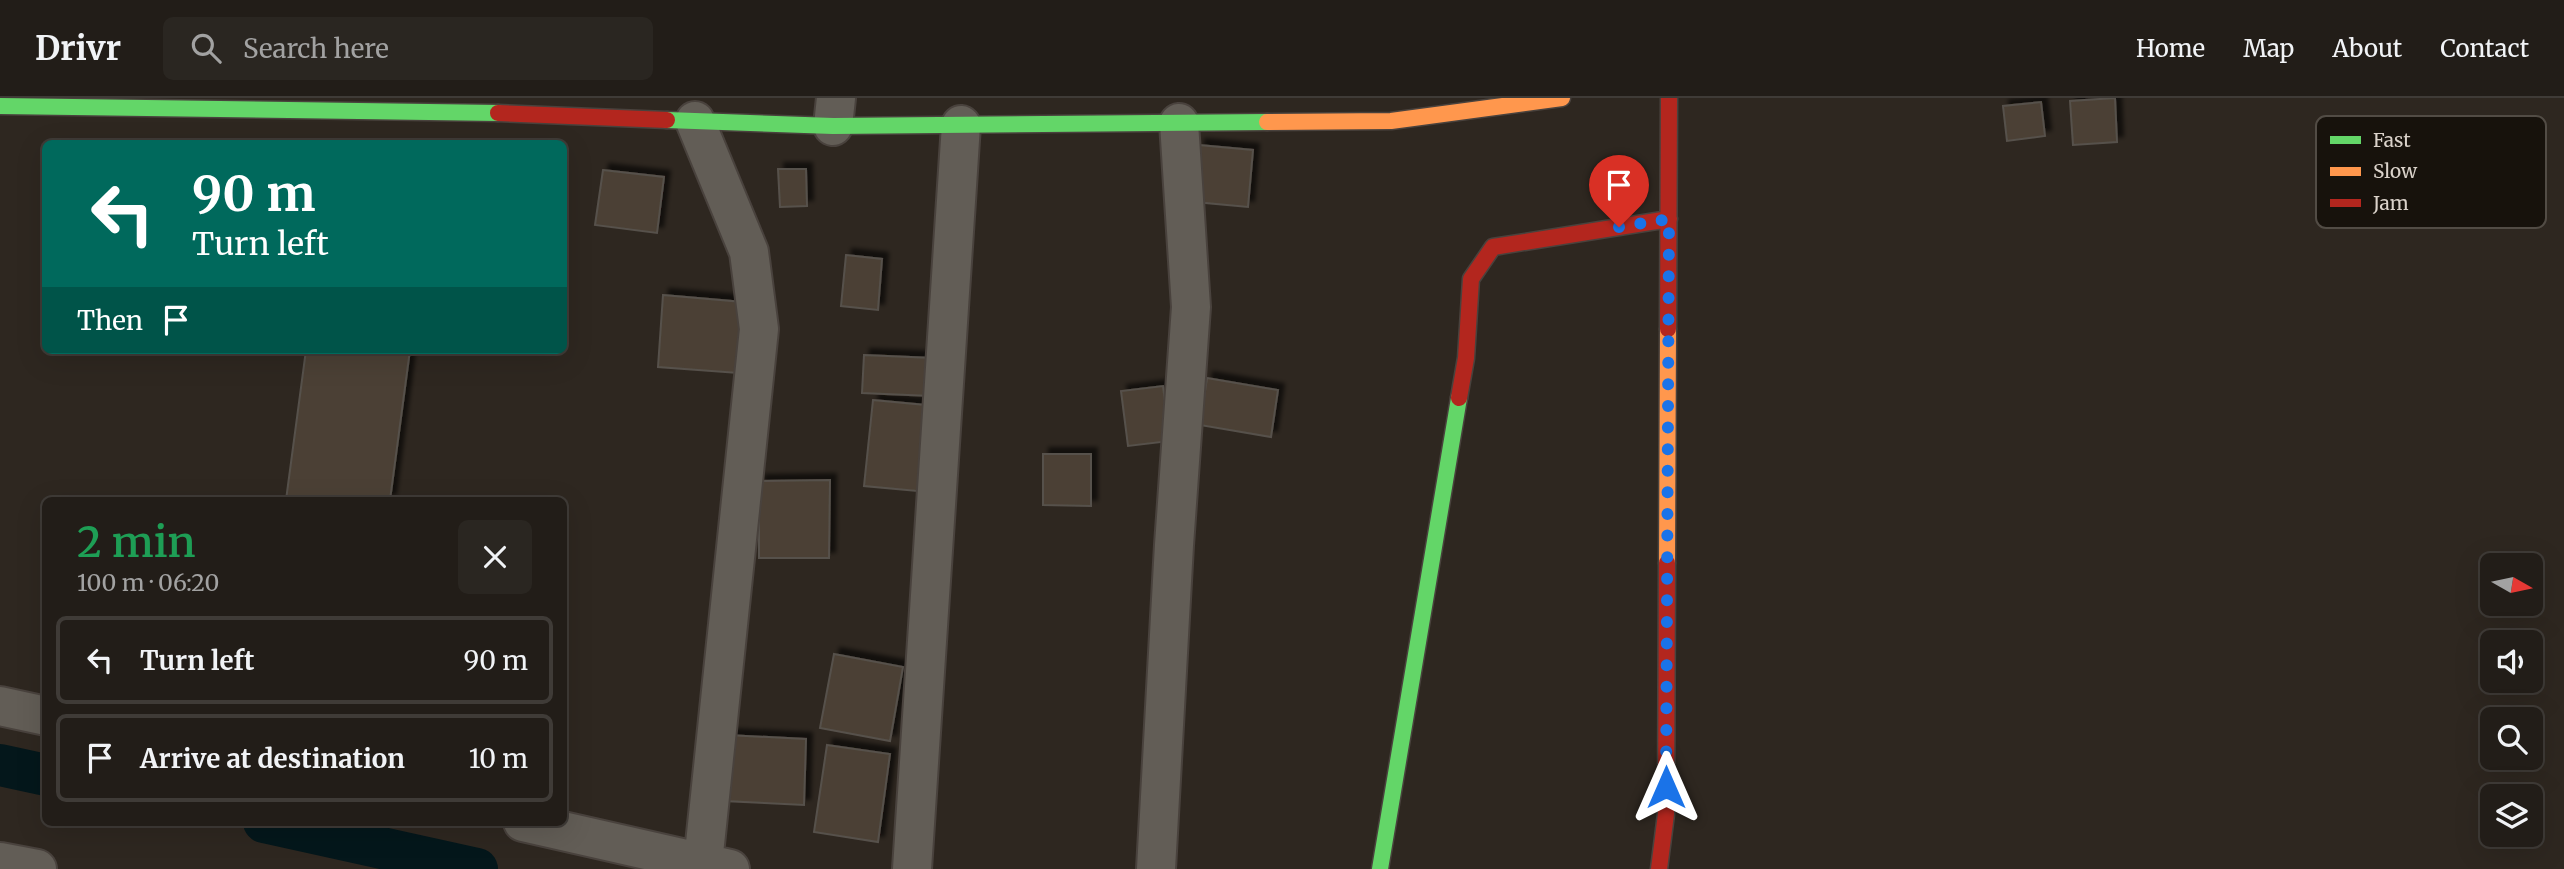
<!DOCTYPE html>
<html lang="en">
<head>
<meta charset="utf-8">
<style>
  :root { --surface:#221d18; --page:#2a2621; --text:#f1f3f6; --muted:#a2a2a2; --line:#3f3b37 }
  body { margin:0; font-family:Merriweather,serif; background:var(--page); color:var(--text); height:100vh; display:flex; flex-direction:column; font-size:26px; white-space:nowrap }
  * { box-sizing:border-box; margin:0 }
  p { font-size:23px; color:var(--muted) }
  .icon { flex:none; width:38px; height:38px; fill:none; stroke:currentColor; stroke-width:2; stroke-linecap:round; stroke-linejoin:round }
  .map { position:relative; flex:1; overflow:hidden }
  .sheet { position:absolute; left:42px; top:399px; width:525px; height:329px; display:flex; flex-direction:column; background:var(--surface); border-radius:10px; box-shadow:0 7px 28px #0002,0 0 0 2px var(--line) }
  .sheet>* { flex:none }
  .guide { position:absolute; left:42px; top:42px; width:525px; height:214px; border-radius:10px; box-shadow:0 7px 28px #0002,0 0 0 2px var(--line); background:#00695c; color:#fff; overflow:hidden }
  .needle { width:46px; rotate:99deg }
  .buttons { position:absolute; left:2480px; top:455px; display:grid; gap:14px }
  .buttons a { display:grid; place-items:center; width:63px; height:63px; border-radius:10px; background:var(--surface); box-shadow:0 7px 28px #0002,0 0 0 2px var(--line); font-size:35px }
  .pin { position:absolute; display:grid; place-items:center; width:60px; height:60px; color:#fff; margin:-72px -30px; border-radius:50% 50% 50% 0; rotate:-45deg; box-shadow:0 0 7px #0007 }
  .pin .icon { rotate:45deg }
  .me { position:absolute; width:77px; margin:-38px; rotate:0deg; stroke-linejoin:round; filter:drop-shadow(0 0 5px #0008) }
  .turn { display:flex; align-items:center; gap:24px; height:147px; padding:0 35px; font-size:32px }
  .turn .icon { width:91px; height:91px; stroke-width:2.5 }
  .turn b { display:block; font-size:49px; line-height:60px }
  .then { display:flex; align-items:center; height:66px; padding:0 35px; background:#0003; gap:14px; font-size:26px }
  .round { display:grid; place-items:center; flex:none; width:74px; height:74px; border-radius:10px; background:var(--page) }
  .summary { display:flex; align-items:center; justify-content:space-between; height:119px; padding:0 35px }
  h1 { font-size:42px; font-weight:600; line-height:52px; color:#1e9e55 }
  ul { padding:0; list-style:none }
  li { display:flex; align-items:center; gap:21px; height:88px; margin:0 14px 10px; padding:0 21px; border:4px solid var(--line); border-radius:10px }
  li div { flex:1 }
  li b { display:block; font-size:26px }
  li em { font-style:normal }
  header { display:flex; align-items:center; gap:42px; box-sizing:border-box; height:98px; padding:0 35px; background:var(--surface); border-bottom:2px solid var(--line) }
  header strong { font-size:33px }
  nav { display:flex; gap:38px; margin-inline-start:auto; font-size:24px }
  .search { width:490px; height:63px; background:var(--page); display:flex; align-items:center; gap:18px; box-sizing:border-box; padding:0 24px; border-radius:10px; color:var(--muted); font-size:26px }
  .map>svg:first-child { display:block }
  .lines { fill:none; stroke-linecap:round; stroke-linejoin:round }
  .canal { stroke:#04171b; stroke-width:42 }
  .building { fill:#4b4135; stroke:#57514b; stroke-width:2; filter:url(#shadow) }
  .street-casing { stroke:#49423d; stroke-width:42 }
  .fast-casing { stroke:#49423d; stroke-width:19 }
  .slow-casing { stroke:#49423d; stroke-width:19 }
  .jam-casing { stroke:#49423d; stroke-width:19 }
  .street { stroke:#625d56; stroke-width:38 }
  .fast { stroke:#63d668; stroke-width:16 }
  .slow { stroke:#ff974d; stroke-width:16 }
  .jam { stroke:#b3261e; stroke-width:16 }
  .route { stroke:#1a73e8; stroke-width:12; stroke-dasharray:0 21.6 }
  .key { fill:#17120c; stroke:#524c45; stroke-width:2 }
  .key-label { font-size:19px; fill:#dad2ca }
</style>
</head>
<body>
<header>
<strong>Drivr</strong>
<div class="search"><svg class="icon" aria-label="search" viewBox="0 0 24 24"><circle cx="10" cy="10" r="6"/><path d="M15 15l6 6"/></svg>Search here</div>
<nav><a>Home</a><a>Map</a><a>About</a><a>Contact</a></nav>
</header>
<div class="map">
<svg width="2564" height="771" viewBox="0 0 2564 771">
  <defs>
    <filter id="shadow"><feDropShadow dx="6" dy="-6" stdDeviation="2" flood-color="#0009"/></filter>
  </defs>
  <rect width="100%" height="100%" fill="#2e2720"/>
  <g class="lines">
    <path class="canal" d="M0,667L46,677
      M264,724L477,771"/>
  </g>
  <path class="building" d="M2115,0L2117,44L2073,47L2070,3Z
    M2041,4L2045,38L2007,43L2003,8Z
    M1199,47L1253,52L1248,109L1195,104Z
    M778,71H806L807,108L780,109Z
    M603,72L664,79L657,135L595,127Z
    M846,157L882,161L878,212L841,208Z
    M663,197L743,204L738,275L658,269Z
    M306,252H410L390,402H286Z
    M864,257L933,260L931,298L862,295Z
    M1207,280L1278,292L1271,339L1200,327Z
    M1163,288L1170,343L1128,348L1121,293Z
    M873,302L936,308L928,394L864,388Z
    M1043,356H1091V408L1043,407Z
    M830,382L829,460H759V383Z
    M834,556L903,569L890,643L820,630Z
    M727,637L806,641L804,707L724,703Z
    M827,647L890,656L878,744L814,734Z"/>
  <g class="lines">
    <defs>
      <path id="street" d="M695,23L749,154L759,231L703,765
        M833,28L836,0
        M0,608L46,618
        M523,724L730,771
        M0,764L37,771
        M912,771L961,27
        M1156,771L1174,447L1191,209L1179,25"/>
      <path id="fast" d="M0,8L498,15
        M667,22L833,28L1267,24
        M1380,771L1459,300"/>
      <path id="slow" d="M1267,24L1391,23L1562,0
        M1667,465L1668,231"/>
      <path id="jam" d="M498,15L667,22
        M1668,231L1669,0
        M1459,300L1466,260L1471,181L1493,149L1669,121
        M1659,771L1666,716L1667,465"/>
    </defs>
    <use href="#street" class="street-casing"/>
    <use href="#fast" class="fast-casing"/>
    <use href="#slow" class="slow-casing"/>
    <use href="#jam" class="jam-casing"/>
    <use href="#street" class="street"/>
    <use href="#fast" class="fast"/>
    <use href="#slow" class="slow"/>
    <use href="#jam" class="jam"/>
  </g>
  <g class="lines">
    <path class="route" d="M1619,129L1669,121L1666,689"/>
  </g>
  <rect x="2316" y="18" width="230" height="112" rx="10" class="key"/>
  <rect x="2330" y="38" width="31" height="8" fill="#63d668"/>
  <rect x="2330" y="69" width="31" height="9" fill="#ff974d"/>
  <rect x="2330" y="101" width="31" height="8" fill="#b3261e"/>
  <g class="key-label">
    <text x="2373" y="49">Fast</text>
    <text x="2373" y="80">Slow</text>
    <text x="2373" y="112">Jam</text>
  </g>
</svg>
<div class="buttons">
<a><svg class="needle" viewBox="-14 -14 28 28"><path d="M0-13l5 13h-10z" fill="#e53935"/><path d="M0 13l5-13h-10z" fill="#a2a2a2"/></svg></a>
<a><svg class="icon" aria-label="sound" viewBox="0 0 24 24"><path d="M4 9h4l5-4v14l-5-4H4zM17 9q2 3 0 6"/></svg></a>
<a><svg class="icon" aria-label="search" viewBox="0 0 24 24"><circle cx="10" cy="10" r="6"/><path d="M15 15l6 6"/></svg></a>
<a><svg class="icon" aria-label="layers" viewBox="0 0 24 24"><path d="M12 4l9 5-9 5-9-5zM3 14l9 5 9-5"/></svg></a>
</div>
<div class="pin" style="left:1619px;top:129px;background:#d93025"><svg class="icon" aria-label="arrive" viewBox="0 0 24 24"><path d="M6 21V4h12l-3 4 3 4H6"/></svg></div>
<svg class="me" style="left:1666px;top:689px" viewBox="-20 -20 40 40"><path d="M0-17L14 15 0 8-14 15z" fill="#1a73e8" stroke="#fff" stroke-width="4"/></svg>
<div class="guide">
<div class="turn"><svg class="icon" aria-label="left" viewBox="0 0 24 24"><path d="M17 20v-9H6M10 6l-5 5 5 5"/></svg><div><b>90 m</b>Turn left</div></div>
<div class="then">Then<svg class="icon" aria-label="arrive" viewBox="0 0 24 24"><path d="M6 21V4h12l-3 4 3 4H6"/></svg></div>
</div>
<section class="sheet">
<div class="summary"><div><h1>2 min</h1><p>100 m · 06:20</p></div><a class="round"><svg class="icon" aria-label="close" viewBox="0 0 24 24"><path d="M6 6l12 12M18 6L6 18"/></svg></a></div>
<ul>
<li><svg class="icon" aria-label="left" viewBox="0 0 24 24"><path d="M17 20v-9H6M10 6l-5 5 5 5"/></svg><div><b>Turn left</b></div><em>90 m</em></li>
<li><svg class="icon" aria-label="arrive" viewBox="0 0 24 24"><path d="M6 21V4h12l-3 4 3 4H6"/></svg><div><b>Arrive at destination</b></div><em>10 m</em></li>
</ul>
</section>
</div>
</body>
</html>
